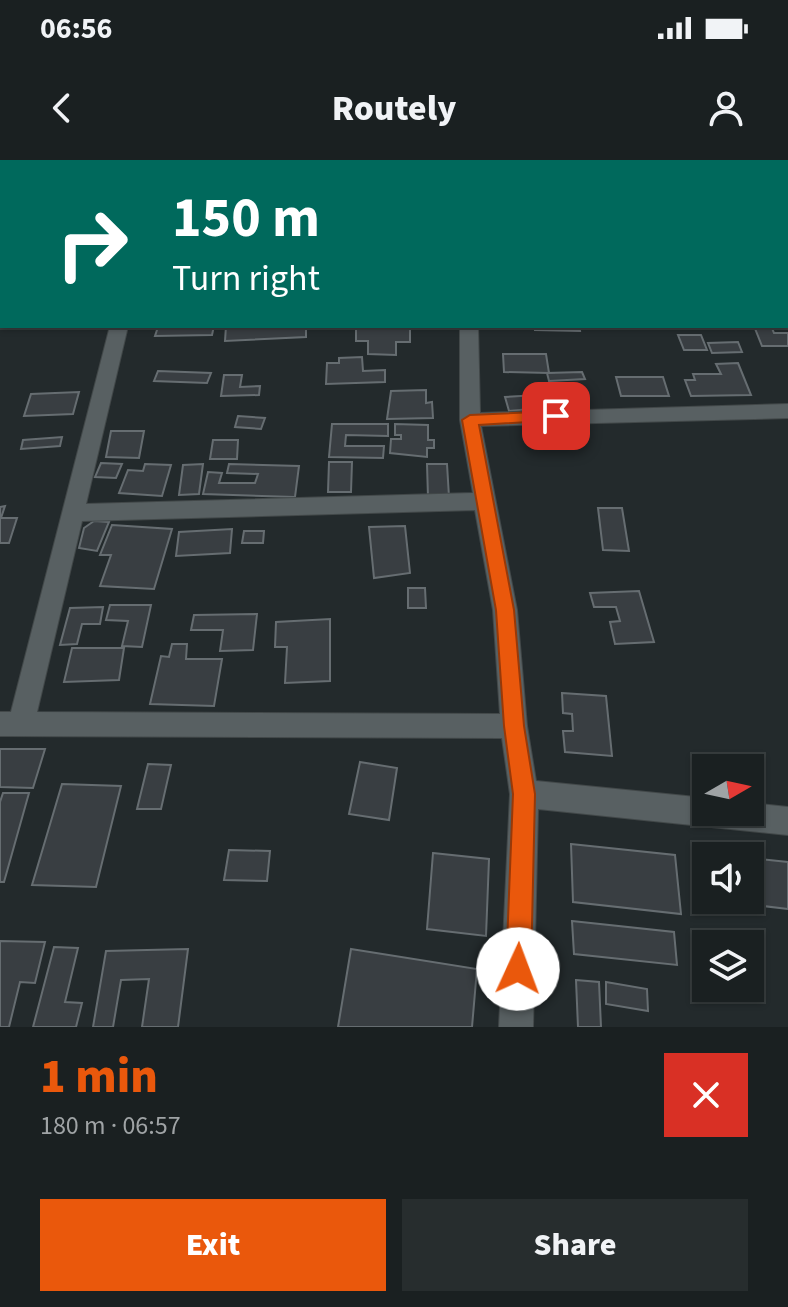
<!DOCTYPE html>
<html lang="en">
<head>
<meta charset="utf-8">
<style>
  :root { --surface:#1a2021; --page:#272d2e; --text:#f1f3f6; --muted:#9fa3a5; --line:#383e3f; --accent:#ea580c }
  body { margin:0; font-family:"Source Sans 3",sans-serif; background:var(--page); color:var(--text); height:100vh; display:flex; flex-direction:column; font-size:30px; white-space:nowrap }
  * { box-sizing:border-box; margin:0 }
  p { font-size:26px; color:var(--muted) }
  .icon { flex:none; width:44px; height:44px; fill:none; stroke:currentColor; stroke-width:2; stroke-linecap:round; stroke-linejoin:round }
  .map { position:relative; height:867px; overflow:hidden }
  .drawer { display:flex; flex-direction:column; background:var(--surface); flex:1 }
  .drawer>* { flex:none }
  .hud { position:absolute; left:0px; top:0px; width:788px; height:168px; box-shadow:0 2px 6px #0004,0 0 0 2px var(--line); background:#00695c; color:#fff; overflow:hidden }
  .needle { width:52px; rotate:81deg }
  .buttons { position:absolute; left:692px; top:594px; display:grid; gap:16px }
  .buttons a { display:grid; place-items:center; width:72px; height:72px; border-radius:0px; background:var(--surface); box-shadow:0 2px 6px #0004,0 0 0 2px var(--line); font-size:40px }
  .pin { position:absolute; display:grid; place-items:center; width:68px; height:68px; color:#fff; margin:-34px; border-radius:16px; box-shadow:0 4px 12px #0006 }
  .me { position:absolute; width:88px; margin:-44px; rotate:2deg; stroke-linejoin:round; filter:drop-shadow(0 0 6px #0008) }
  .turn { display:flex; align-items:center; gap:28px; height:168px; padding:0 40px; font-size:36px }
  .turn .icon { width:104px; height:104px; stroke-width:2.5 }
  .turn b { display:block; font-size:56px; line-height:68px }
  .round { display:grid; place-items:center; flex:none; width:84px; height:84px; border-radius:0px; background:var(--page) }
  .headline { display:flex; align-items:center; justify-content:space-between; height:136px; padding:0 40px }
  h1 { font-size:48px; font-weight:800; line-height:60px; color:var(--accent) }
  .primary-button { display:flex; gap:16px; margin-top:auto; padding:16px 40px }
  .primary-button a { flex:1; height:92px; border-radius:0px; background:var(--accent); color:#fff; font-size:32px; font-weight:800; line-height:92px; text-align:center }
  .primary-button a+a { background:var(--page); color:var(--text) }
  .status { display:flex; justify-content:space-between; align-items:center; height:56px; padding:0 40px; background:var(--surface); direction:ltr }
  .status svg { height:22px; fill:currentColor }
  header { display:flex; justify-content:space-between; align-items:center; height:104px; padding:0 40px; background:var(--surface); font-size:36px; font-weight:800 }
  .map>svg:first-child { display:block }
  .building { fill:#393e42; stroke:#666d71; stroke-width:2 }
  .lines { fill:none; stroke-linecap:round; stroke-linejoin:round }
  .minor-casing { stroke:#424849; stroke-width:2 }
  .minor { fill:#586062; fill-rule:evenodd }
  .route { fill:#ea580c; stroke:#983908; stroke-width:2 }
</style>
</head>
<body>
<div class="status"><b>06:56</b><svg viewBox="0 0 49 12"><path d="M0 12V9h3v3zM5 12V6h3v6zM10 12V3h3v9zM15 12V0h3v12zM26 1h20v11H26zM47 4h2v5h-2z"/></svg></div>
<header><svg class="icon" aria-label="back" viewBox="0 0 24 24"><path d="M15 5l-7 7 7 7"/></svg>Routely<svg class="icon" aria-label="person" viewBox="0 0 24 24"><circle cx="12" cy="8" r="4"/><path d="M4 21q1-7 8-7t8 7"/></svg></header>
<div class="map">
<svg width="788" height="867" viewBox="0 0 788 867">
  <rect width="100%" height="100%" fill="#232a2c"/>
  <path class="building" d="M167,166H214L212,175L155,176L158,167Z
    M226,166H306V177L225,181Z
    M535,166H579L580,171L535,170Z
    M754,166H771L774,173H788V186H762Z
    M356,168H410V182H396V195L368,194V181H356Z
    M678,175H701L707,190H684Z
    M738,182L742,192L712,193L708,183Z
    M503,194H546L549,213L504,212Z
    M362,197L363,211L385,210V222L326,224L327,203H339V198Z
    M738,203L751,235L691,236L685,220H695L693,214H721L716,204Z
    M158,211L211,213L207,223L154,221Z
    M582,212L585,219L549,221L547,213Z
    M224,215H242L240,227L260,226L259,235L221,236Z
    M616,217H663L669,236H621Z
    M426,230V243L432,242L433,258L387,259L391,231Z
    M79,232L73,254L24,256L31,234Z
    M537,235L541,248L509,251L505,237Z
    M238,256L265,258L261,269L235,267Z
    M332,264H388V276L346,275L345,286H384L383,298L329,297Z
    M395,264L428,265V280H434V288H427V297L390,293L391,279H401V275H395Z
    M111,271H144L139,298L106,297Z
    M561,271L565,282L531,285L528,274Z
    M62,277L60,286L21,289L23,280Z
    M213,280H238L237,299H210Z
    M329,302H352L351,332H328Z
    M101,303L122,304L116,318L95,317Z
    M145,304L171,305L162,336L119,333L128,310L143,311Z
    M203,304L199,334L179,335L183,305Z
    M229,304L299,306L295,337L203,334L208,312L222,313L219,323H255L258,314L227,313Z
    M427,304H447L449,337H428Z
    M5,346L1,358H17L9,383H0V347Z
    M598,348H622L629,391L603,390Z
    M94,361L109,362L97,391L79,388L84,368Z
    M112,365L172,369L154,429L100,426L111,395H100Z
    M405,366L410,413L374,418L369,367Z
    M232,369L230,393L176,396L179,372Z
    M244,371H264L263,383H242Z
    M408,428H425L426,448H408Z
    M639,431L654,482L615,484L610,462L620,461L616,447H594L590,433Z
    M110,445H151L142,487L122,486L128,461L106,460Z
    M103,447L100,464H82L77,484L60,485L70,448Z
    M257,454L253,490L220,491L223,470H191L194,455Z
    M330,459V521L285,523L287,487H275L276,462Z
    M172,484H187L186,499H222L214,546L150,544L161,496L169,497Z
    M72,488H124L119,520L64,522Z
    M562,533L606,536L612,596L565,592L563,571H573L572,554L563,553Z
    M0,589H45L33,628L0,627Z
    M360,602L397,608L389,660L349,654Z
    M148,604L171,605L161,649H137Z
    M62,624L121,626L96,727L32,725Z
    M3,633H29L4,722H0V642Z
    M571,684L675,695L681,754L573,742Z
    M229,690L270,691L267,721L224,720Z
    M433,693L489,699L486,776L427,769Z
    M695,693L726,696H706V739L695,738Z
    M750,698L788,702V749L713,740H750Z
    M572,761L674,772L677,805L574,794Z
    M0,781L45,782L35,823L20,822L9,867H0Z
    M54,787L78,788L65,842L82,843L76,867H33Z
    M188,789L178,867H142L149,819L121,820L113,867H93L106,791Z
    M351,789L477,809L472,867H338Z
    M576,820L599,822L601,867H578Z
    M606,822L647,829L648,851L606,844Z"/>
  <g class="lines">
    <defs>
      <path id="minor" d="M344,0H360L361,2H345Z
        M448,0H462V2H448Z
        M614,0H628L629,2H615Z
        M759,0H773L774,2H760Z
        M786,30L788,31V43L786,42Z
        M2,66V79L0,80V67Z
        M0,107H2V117H0Z
        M786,121H788V131H786Z
        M110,166H128L86,344L473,333L460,260V166H478L480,253L788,244V258L481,266L517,450L527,566L536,621L706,638V652H750V643L788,647V675L538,649L533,867H499L510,634L502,578L0,576V552H11ZM475,350L493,450L500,554L37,552L82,361Z"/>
    </defs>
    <use href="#minor" class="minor-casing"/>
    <use href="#minor" class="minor"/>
  </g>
  <path class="route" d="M556,251L561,253V260L479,265L514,450L524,566L535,634L531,809L527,817L518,821L510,817L506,809L513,634L504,566L496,450L462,260L470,255Z"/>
</svg>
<div class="buttons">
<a><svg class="needle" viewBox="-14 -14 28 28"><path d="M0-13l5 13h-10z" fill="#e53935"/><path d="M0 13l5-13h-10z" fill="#9fa3a5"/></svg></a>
<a><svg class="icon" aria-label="sound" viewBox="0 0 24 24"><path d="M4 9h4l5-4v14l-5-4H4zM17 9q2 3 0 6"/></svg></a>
<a><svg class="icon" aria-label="layers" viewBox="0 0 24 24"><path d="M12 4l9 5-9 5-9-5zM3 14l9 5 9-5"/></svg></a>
</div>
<div class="pin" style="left:556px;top:256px;background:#d93025"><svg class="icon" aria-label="arrive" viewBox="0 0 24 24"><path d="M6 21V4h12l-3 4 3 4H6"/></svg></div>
<svg class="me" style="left:518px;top:809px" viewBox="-20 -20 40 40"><circle r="19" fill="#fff"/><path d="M0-13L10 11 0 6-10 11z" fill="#ea580c"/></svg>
<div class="hud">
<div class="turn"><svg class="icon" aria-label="right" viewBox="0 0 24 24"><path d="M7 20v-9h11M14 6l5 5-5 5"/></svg><div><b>150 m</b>Turn right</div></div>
</div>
</div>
<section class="drawer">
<div class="headline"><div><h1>1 min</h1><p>180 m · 06:57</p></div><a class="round" style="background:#d93025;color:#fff"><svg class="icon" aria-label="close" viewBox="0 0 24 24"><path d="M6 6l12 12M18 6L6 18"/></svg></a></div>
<div class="primary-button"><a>Exit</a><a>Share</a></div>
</section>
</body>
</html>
